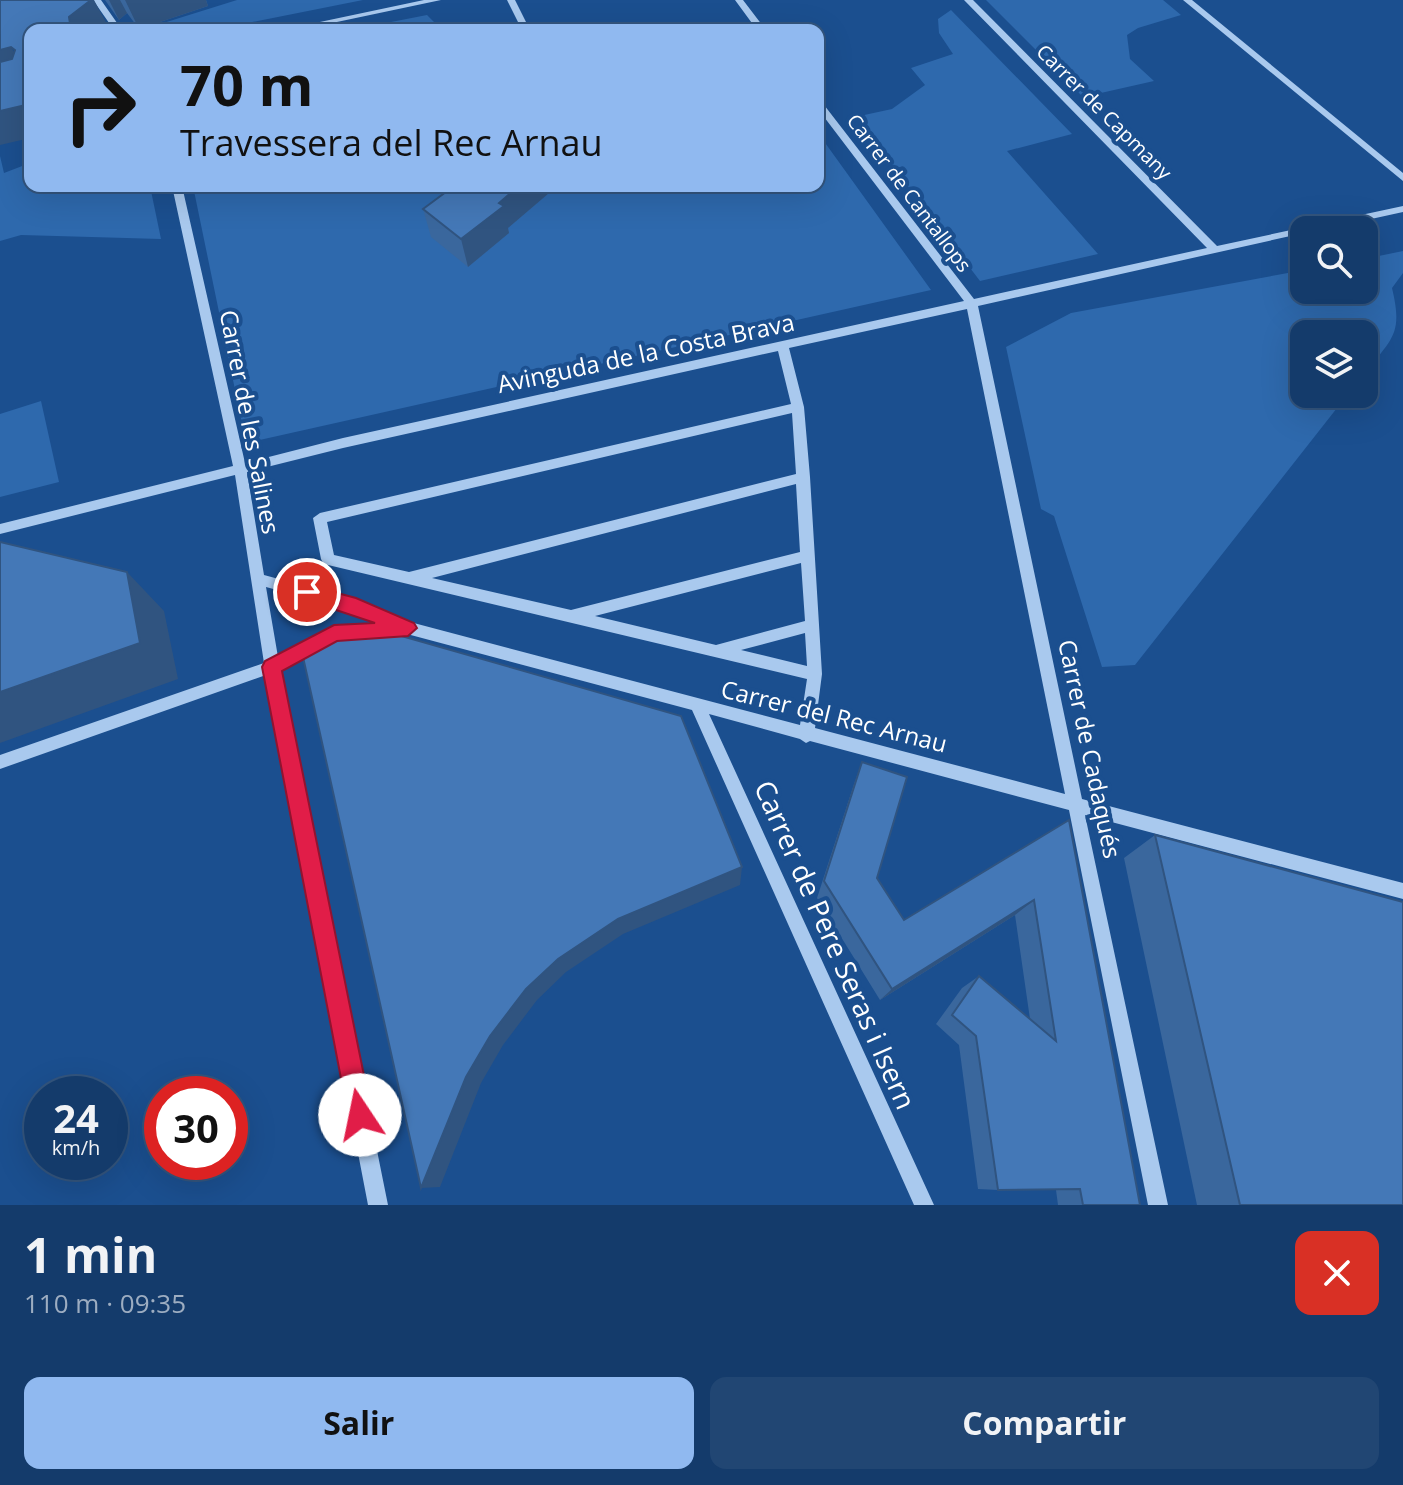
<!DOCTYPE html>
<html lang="es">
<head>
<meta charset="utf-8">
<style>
  :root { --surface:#143b6b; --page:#214673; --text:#f1f3f6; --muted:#9dadc1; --line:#33557e; --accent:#90b9f0 }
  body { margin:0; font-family:"Open Sans",sans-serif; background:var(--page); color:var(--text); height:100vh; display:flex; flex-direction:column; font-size:30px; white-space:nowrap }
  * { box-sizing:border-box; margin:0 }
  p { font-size:26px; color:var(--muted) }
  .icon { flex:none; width:44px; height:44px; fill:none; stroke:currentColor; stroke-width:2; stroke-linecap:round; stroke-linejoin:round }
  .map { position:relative; height:1205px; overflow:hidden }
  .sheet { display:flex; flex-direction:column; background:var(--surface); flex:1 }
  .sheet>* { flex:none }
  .hud { position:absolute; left:24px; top:24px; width:800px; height:168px; border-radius:16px; box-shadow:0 8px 32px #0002,0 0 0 2px var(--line); background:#90b9f0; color:#111; overflow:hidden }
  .buttons { position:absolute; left:1290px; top:216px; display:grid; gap:16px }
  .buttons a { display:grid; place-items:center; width:88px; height:88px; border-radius:16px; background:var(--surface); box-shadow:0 8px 32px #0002,0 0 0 2px var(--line); font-size:40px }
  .speed { position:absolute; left:24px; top:1076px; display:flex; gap:16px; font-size:40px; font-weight:700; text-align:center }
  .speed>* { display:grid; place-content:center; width:104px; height:104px; border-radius:50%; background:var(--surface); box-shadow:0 8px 32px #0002,0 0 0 2px var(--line); line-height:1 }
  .speed small { font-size:20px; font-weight:400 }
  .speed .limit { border:12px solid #d22; background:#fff; color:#111 }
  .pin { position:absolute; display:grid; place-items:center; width:68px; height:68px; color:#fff; margin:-34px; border:4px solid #fff; border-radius:50%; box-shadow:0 2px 8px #0007 }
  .me { position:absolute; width:88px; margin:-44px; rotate:349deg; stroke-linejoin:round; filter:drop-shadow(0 0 6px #0008) }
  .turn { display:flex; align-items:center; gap:28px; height:168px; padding:0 24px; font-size:36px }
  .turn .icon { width:104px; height:104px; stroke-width:2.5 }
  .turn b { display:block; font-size:56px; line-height:68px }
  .round { display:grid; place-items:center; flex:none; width:84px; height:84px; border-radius:16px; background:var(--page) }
  .headline { display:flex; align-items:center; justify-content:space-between; height:136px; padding:0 24px }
  h1 { font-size:48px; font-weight:700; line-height:60px }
  .button { display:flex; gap:16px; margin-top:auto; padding:16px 24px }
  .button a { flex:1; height:92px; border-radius:16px; background:var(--accent); color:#111; font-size:32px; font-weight:700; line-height:92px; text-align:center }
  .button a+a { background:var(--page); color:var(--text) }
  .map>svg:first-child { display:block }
  .green { fill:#2e69ad }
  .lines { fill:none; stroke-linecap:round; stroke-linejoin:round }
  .minor { fill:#a9c9ee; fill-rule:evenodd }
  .wall { fill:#3a679d }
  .shaded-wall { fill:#305480 }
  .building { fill:#4478b7; stroke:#305480; stroke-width:2 }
  .route { fill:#e11d48; stroke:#92132f; stroke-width:2 }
  .labels { text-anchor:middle; stroke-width:8; stroke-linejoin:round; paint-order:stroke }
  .far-street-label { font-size:20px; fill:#fff; stroke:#1b4f8f }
  .street-label { font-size:24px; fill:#fff; stroke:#1b4f8f }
  .near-street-label { font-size:28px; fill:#fff; stroke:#1b4f8f }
</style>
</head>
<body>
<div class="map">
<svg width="1403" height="1205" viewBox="0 0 1403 1205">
  <rect width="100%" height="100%" fill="#1b4f8f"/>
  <path class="green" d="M237,0H363L212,30H141Z
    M986,0H1163L1181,15L1138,28L1127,35L1130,59L1154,81L1083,97Z
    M951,10L1072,134L1007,151L1098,254L980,281L855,117L892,109L925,85L911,68L953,54L939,33L938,19Z
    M427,15L442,30H350Z
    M818,133L931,290L246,443L193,186H818Z
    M0,156L4,173L30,163V186H150L161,239L21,235L0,241Z
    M1403,251V273L1392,288C1403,334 1393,338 1364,374V334H1304V394H1348L1135,665L1102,667L1054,516L1041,509L1006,347L1071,313L1304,270V290H1364V259Z
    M41,401L59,482L0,497V414Z"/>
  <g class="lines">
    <path class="minor" d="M93,0H101L122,30H114Z
      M424,0H441L299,30H282Z
      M507,0H515L530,30H522Z
      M735,0H743L766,30H757Z
      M964,0H973L1217,246L1403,206V212L1321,230H1304V233L978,306L1082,799L1403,883V899L1085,815L1168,1205H1148L1069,810L810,741L806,743L800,739L709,714L934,1205H914L692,710L407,634L336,639L280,670L388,1205H368L266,675L0,769V755L264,663L235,475L0,534V524L233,466L172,186H182L245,463L343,438L964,301L818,109V100L821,101L974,299L1207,248ZM967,309L1065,794L815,728L822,674L810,477L804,407L789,348ZM778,351L791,404L320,513L313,518L321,559L323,563L328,565L807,679L800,725L410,622L356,600L264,575L247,472L343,448ZM792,413L796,474L409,572L334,555L327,522ZM796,484L800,552L571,610L432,578ZM801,563L805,621L716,645L595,616ZM266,587L354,611L383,624L334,627L278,657ZM805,633L807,666L741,650Z
      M1183,0H1192L1403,173V181Z"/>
  </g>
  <path class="wall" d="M105,0H206L208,6L139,29L127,13L119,20Z
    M472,188L549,193L508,228L509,233L468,267L431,237L423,209Z
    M862,762L877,878L904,920L1069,820L1140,1205H1058L1056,1190H998L978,1189L959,1045L936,1024L962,988L979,976L1030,1019L1015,915L880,1000L817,898L854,784Z
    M1155,835L1403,1205H1197L1124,858Z"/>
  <path class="shaded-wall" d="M91,0H94L109,28L106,30H71L69,17Z
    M109,0H120L127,13L119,20Z
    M125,0H206L208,6L139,29Z
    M11,47L29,77L0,85V50Z
    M30,104V138L0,145V111Z
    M519,186H548L549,193L508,228L509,233L468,267L461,239L499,203Z
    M127,572L164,611L178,679L0,743V692Z
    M742,867L740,885L623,934L566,972L537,1000L503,1045L481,1083L440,1187L421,1188L466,1077L490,1036L526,989L558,959L618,919Z
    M1034,900L1015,915L880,1000L892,989Z"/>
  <path class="building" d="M0,0H91L69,17L71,30H30V104L0,111V62L12,59L15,50L11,47L0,50Z
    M454,186H467L472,188L476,186H519L499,203L504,206L461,239L423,209Z
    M0,542L127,572L140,643L0,692Z
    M370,627L681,716L742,867L618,919L558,959L526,989L490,1036L466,1077L421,1188L301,648Z
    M862,762L907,777L877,878L904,920L1069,820L1140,1205H1083L1080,1189L998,1190L976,1036L952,1015L979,976L1056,1041L1034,900L892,989L824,881Z
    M1155,835L1403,902V1205H1240Z"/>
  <path class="route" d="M307,585L356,598L414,623L417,628L408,636L337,641L282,671L372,1115L369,1124L360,1127L352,1124L348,1115L262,667L265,661L334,625L375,623L300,598V587Z"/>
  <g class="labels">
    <g class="far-street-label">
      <text transform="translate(1104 112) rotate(45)" y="7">Carrer de Capmany</text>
      <text transform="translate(909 193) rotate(53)" y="7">Carrer de Cantallops</text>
    </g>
    <g class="street-label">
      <text transform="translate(646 354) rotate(-12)" y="8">Avinguda de la Costa Brava</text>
      <text transform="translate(249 422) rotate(79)" y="8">Carrer de les Salines</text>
      <text transform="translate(834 717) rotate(14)" y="8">Carrer del Rec Arnau</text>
      <text transform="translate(1089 749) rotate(78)" y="8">Carrer de Cadaqués</text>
    </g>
    <g class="near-street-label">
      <text transform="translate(835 945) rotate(66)" y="10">Carrer de Pere Seras i Isern</text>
    </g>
  </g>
</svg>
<div class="buttons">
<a><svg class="icon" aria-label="search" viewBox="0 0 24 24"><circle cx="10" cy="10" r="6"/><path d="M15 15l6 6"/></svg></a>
<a><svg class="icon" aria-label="layers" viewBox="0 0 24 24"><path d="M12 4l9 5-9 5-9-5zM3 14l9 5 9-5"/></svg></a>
</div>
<div class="speed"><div>24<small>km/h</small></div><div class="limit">30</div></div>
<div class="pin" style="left:307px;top:592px;background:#d93025"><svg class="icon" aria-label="arrive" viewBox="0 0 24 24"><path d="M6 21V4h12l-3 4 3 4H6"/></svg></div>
<svg class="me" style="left:360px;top:1115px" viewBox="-20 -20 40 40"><circle r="19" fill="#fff"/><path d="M0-13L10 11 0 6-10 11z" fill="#e11d48"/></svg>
<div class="hud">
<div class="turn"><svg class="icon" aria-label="right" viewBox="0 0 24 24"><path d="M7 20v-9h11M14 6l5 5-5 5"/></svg><div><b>70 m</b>Travessera del Rec Arnau</div></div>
</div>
</div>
<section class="sheet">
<div class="headline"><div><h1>1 min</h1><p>110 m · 09:35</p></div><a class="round" style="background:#d93025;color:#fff"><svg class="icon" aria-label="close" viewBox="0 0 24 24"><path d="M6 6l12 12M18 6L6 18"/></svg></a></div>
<div class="button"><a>Salir</a><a>Compartir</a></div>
</section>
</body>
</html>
